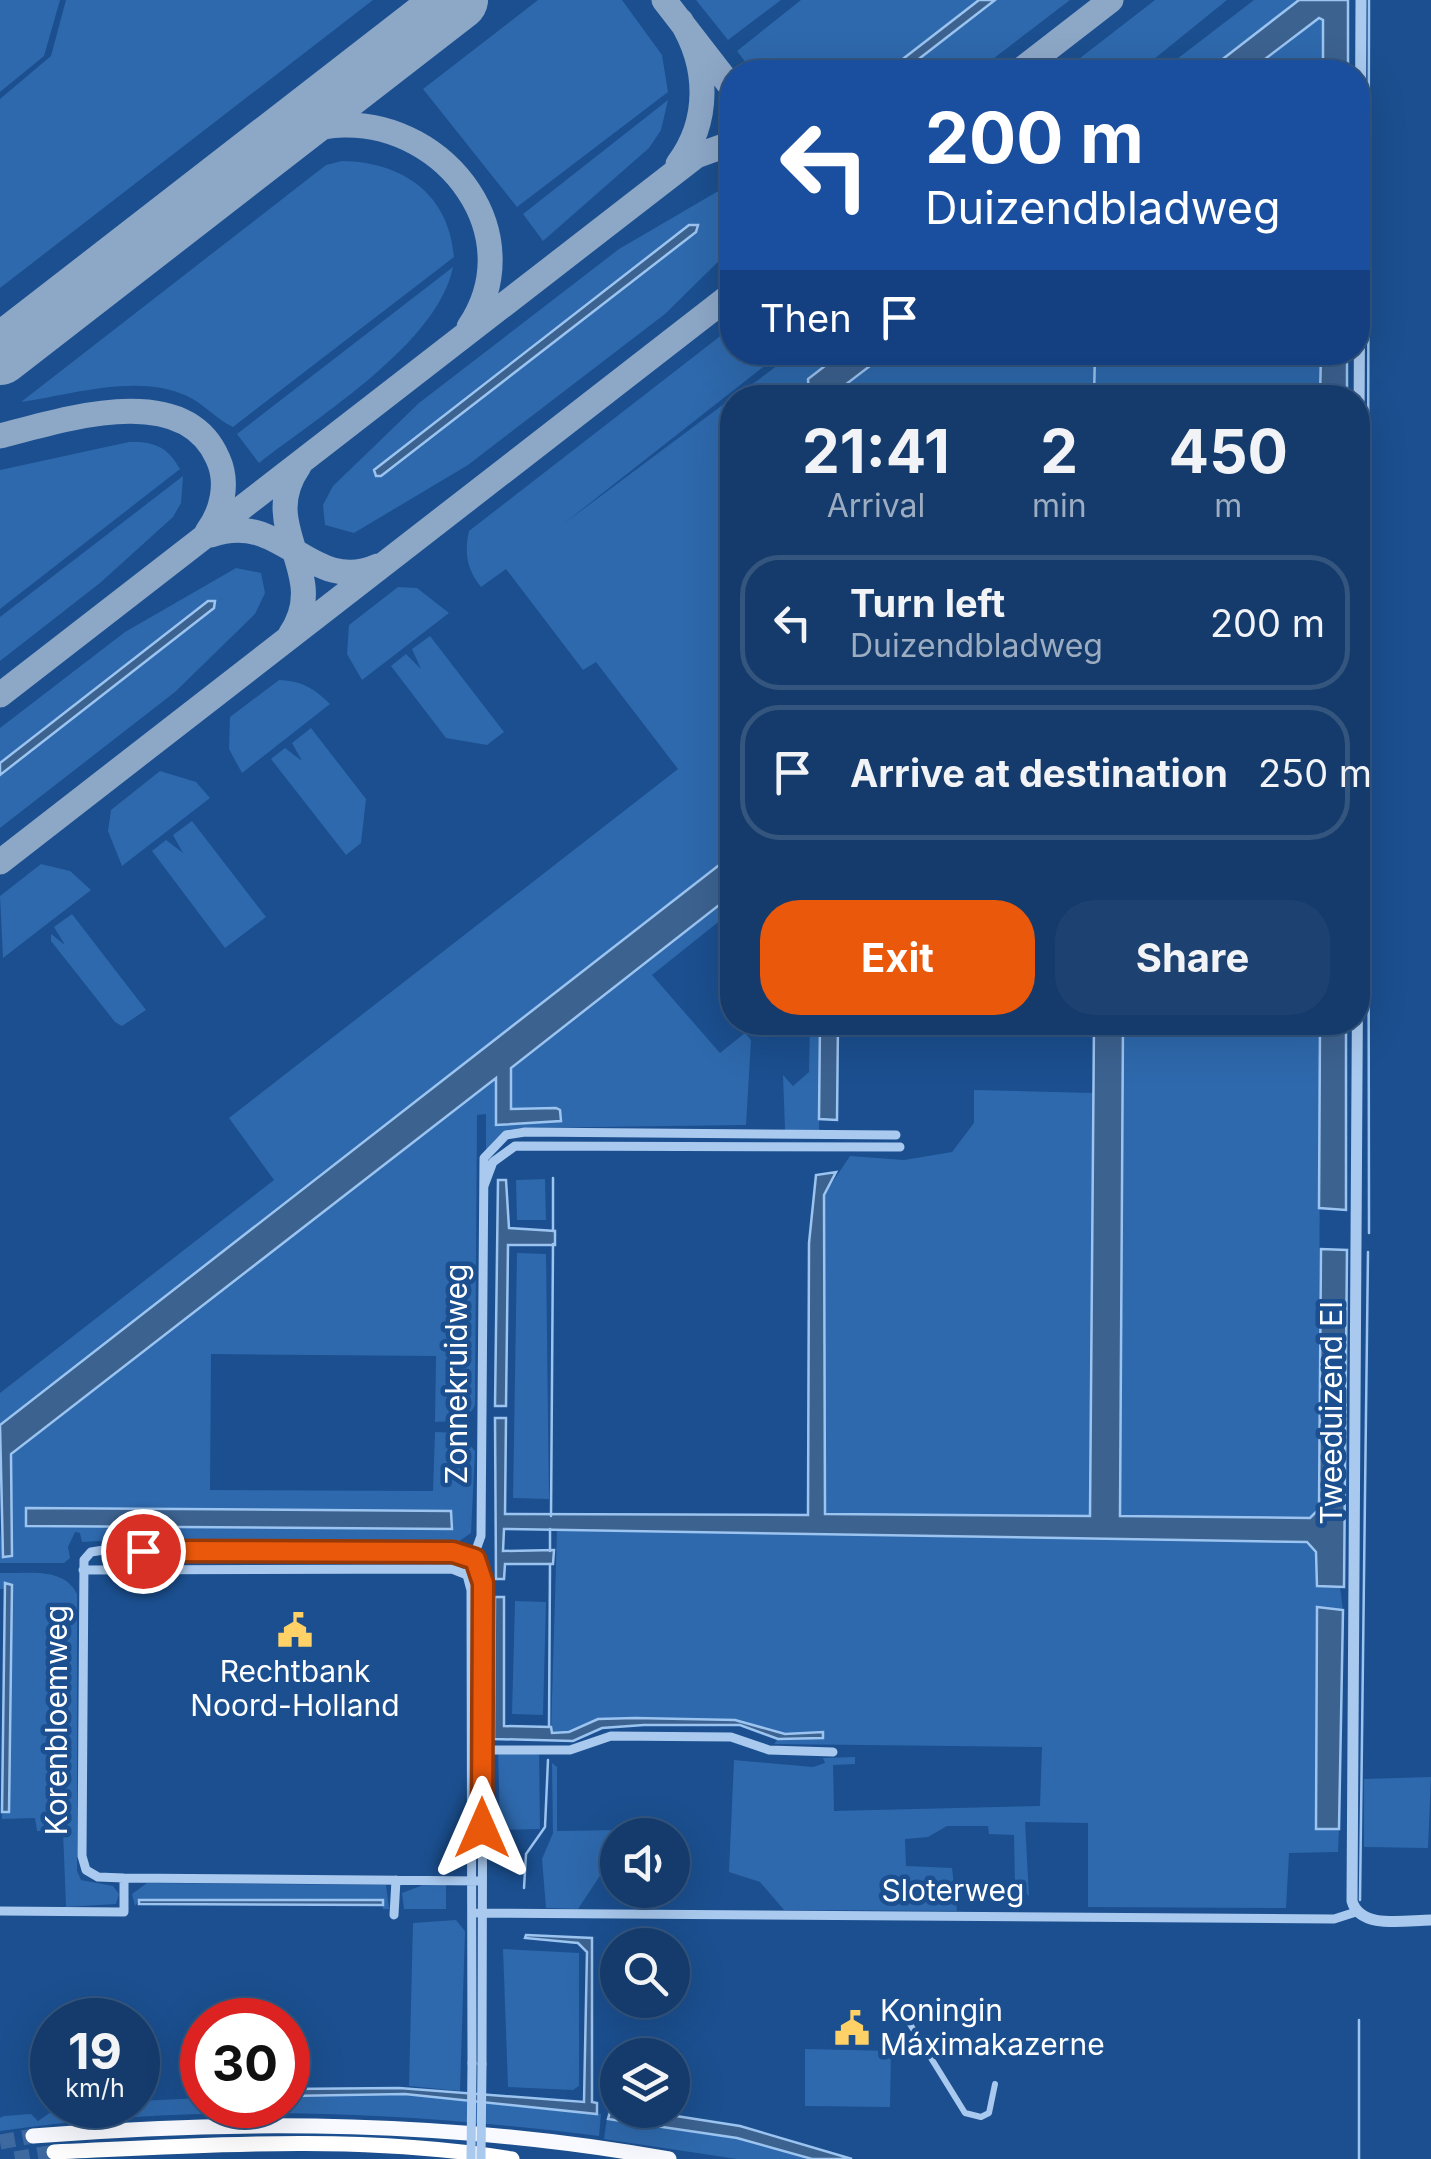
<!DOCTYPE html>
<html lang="en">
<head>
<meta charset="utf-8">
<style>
  :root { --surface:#143b6b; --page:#1d4271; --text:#f1f3f6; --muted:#9dadc1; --line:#33557e; --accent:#ea580c }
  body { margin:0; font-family:Inter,sans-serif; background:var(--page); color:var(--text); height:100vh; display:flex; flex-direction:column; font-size:38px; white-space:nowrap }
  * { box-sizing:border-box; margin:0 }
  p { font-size:32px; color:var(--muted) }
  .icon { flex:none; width:55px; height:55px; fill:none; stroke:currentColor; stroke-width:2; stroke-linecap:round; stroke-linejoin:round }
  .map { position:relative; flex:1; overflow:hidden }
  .sheet { position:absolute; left:720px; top:385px; width:650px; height:650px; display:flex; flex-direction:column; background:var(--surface); border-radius:40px; box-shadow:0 10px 40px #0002,0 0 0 2px var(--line) }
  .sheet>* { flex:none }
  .hud { position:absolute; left:720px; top:60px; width:650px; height:305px; border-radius:40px; box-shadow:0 10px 40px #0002,0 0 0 2px var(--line); background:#1a4fa0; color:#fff; overflow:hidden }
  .controls { position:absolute; left:600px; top:1818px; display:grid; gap:20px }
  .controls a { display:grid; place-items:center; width:90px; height:90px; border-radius:50%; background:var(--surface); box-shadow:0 10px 40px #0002,0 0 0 2px var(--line); font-size:50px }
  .speed { position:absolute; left:30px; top:1998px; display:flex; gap:20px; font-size:50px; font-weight:700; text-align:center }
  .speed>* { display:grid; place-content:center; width:130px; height:130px; border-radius:50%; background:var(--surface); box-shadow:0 10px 40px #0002,0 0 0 2px var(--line); line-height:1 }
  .speed small { font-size:25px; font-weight:400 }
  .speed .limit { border:15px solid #d22; background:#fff; color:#111 }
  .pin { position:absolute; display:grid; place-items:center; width:85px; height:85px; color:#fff; margin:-42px; border:5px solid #fff; border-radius:50%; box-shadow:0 2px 10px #0007 }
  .me { position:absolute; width:110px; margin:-55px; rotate:0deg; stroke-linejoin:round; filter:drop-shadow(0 0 8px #0008) }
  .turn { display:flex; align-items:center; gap:35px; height:210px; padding:0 40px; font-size:45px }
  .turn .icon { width:130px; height:130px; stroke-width:2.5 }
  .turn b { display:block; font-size:70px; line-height:85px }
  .then { display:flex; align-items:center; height:95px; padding:0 40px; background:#0003; gap:20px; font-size:38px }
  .eta { display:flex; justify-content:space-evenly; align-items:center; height:170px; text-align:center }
  .eta b { font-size:60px; font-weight:700; line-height:70px }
  .action { display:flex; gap:20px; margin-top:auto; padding:20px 40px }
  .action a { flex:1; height:115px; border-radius:40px; background:var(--accent); color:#fff; font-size:40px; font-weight:700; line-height:115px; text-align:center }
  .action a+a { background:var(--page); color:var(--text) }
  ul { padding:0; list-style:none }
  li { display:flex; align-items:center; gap:30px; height:135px; margin:0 20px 15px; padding:0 20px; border:5px solid var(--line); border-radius:40px }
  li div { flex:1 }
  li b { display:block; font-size:38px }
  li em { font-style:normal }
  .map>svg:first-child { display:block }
  .green { fill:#2e69ad; fill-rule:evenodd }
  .water { fill:#3c6290; stroke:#9cc4f0; stroke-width:2.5 }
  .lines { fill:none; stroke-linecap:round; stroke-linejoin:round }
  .stream { stroke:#9cc4f0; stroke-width:2.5 }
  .taxiway { stroke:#8da7c7; stroke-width:25 }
  .runway { stroke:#8da7c7; stroke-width:60 }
  .trunk-tunnel { stroke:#3d69a0; stroke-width:15; stroke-dasharray:15 8; stroke-linecap:butt }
  .motorway-tunnel { stroke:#3d69a0; stroke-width:15; stroke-dasharray:15 8; stroke-linecap:butt }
  .pedestrian { stroke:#a9c9ee; stroke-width:6 }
  .minor { stroke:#a9c9ee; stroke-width:9 }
  .tertiary { stroke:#a9c9ee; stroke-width:11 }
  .trunk { stroke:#f8faff; stroke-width:15 }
  .motorway { stroke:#fff; stroke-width:15 }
  .minor-bridge { stroke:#a9c9ee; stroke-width:9 }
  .route-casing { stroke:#983908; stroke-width:25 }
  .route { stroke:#ea580c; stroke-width:18 }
  .labels { text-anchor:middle; stroke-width:9; stroke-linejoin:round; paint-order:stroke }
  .street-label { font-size:30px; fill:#fff; stroke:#1b4f8f }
  .poi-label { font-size:30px; fill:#fff; stroke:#1b4f8f }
</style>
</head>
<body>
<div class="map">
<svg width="1431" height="2159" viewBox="0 0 1431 2159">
  <rect width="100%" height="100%" fill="#1b4f8f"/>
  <path class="green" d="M0,0H60L44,56L0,92Z
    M66,0H373L0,288V99L51,56Z
    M538,0H622L662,55L668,92L517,207L423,89Z
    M696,0H781L728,40Z
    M801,0H1070L976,72H753L737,51Z
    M1155,0H1227L1138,72H1062Z
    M1254,0H1299L1206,72H1160Z
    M1318,17L1323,20V72H1248Z
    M668,100L661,130L649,148L543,241L523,214Z
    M342,161C403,162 449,194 454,257L233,427C216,419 204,404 187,396C138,373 71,395 21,402L326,165Z
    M732,183V248L665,314L468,465L354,533L325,525L323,505L333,486L419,403L619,249Z
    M453,267C438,343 319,416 259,463L237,434Z
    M732,327V352L781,353L562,525L732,398V855L0,1425V1393L274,1180L229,1118L678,769L596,662L583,670L506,569L481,587C467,570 464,553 469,531Z
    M794,353H843L809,379V397L734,398Z
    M887,353H1321L1320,397L837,398V391Z
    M129,442C154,441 168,447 180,469L0,609V470Z
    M183,476L181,503L173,517L100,583L0,661V617Z
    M236,568L261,573L265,593L255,614L175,692L0,828V728L125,632Z
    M398,587L417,588L449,613L362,680L347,654L349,625Z
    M430,636L504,732L487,745L446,738L391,666L406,654L421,669L412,649Z
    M279,680C302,681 314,688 330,704L242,773L229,749L230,717Z
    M311,728L366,799L361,843L346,855L271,759L285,748L302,761L292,743Z
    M160,771L196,782L210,798L122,866L108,831L111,810Z
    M192,821L266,917L225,948L152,851L166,840L183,853L173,835Z
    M41,864L70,871L91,890L3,958L0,896Z
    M732,895V911L652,975L720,1053L745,1033L751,1040L746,1125L518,1128L497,1138L486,1150V1114L477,1115L475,1405C467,1423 452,1421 435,1422L436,1356L211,1354L210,1490L433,1491L435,1432L460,1433L475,1451L471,1533L448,1549L109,1547L100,1541L82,1542L80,1533L75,1532L68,1547L70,1558L64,1563H0V1530L3,1556L12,1555L10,1455L497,1077L510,1120L560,1121L556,1108L511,1109V1068ZM26,1508L450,1511L452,1528L27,1526Z
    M72,914L146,1010L122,1026L115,1022L51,941V934L65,945L54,927Z
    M810,1023H822L819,1130H785L783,1075L793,1086L809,1072Z
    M1123,1023H1320L1319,1509L1310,1518L1120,1517Z
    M974,1090L1094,1093L1090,1516L825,1514L824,1195L850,1156L904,1160L952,1152L974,1123Z
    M545,1179L546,1220H517L516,1180Z
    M517,1253L546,1254L549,1499L513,1498Z
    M557,1529L1307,1542L1316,1552L1317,1586L1340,1587L1343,1610L1317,1608L1316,1829H1339L1338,1852L1289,1853L1286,1908L1088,1907V1823L1025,1822L1029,1896L1015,1884L1014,1835L989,1834L988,1826H947L928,1837L905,1839L906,1866L952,1868L957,1911L784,1910L760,1882L729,1872L734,1760L813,1767L825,1763L823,1758L855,1757V1764L833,1765L834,1811L1040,1806L1042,1747L774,1744L778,1739L822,1738L823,1733L785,1734L735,1720L635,1718L598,1719L569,1732L551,1733Z
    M0,1573C27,1574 64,1566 77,1594V1871L81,1880L113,1886L119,1894L116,1904L66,1907L63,1831H37L35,1818L2,1819V1812L9,1811L12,1585L5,1583V1589H0Z
    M515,1601L546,1602L543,1715L512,1714Z
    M539,1746L540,1829L500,1830L498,1747Z
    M552,1763L557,1767V1831L621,1830L615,1853L578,1909L546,1908L542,1859L553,1833Z
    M1431,1777L1428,1848L1364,1847V1779Z
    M147,1883L386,1885L389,1909H383L382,1900H139L135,1906L132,1894Z
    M423,1885H446V1909H404L402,1893Z
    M456,1920L465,1931L460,2091L409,2086L413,1923Z
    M503,1949L579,1953V2086L573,2090L508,2087Z
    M805,2049L891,2051L890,2107L805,2106Z
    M405,2094L601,2114L599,2136C401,2111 197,2102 0,2131V2118L4,2116L31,2114L38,2121L51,2112L48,2100L61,2106L138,2105V2101L202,2098V2105H288V2096Z
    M608,2111L609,2119L737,2138L812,2159H737L604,2139Z"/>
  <path class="water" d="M979,0H995L902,72H886Z
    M1299,0H1348V72H1323V20L1319,18L1248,72H1206Z
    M689,225H698L696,232L381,476H376L374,470Z
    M843,352L887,353L837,391V397H809L808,379Z
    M1321,353H1347V397H1320Z
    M208,601H215L214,608L0,775V763Z
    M732,855V895L511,1068V1109L556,1108L560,1110L561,1121L496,1125V1078L11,1454L12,1556L3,1557L0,1425Z
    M820,1023H838L837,1120L819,1119Z
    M1094,1023H1123L1120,1516L1310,1518L1319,1509L1321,1249L1347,1250L1344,1587L1317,1586L1316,1552L1307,1542L504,1529L503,1551L554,1550L553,1564H505L504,1579H496L495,1418H506L505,1514L808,1515L809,1243L816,1175L836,1172L824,1195L825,1514L1090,1516Z
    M1320,1023H1346V1210L1319,1208Z
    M498,1180H506L509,1228L555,1231V1245H508L506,1406H495Z
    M26,1508L451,1511L452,1529L26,1526Z
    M5,1583L12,1585L9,1812H2Z
    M495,1597H504V1726L551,1727L552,1733L569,1732L598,1719L635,1718L735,1720L785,1734L823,1732V1738L778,1739L740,1725H644L602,1728L573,1741L494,1739Z
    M1317,1607L1343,1610L1339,1829H1316Z
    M139,1900H383V1905L139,1904Z
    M526,1935L592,1938V2102L597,2103V2114L405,2094L288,2096V2089L399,2088L584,2102L587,1952L578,1943L525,1938Z
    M612,2106L740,2126L852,2159H812L737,2138L608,2119Z"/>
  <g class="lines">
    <path class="stream" d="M1094,398L1095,352
      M1368,534L1369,0
      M1368,570L1369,1233
      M553,1231V1178
      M551,1516L553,1244
      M550,1551V1529
      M549,1726L550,1564
      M524,1888L526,1854L545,1827L548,1760
      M1360,1900L1368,1252
      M1359,2159V2020"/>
    <path class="taxiway" d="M664,0L732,88
      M1018,72L1111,0
      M258,154C285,139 313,125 344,125C447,123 531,235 469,327
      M678,164C710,121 709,67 681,21
      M0,436C65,419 185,380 218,459C229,483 222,512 207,532
      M211,535C283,509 310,596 378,566
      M290,635C333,572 255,529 299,466
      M0,695L696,156L732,143
      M0,862L732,294"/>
    <path class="runway" d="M0,355L458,0"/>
    <path class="trunk-tunnel" d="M0,2142L33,2136"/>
    <path class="motorway-tunnel" d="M15,2159L54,2152"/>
    <path class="pedestrian" d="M897,2003L965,2113L981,2117L989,2113L995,2084"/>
    <path class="minor" d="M484,1186L493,1162L515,1146L900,1147
      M83,1570L452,1569L467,1575
      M477,1750H570L611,1736L731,1737L769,1750L833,1752
      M0,1911L124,1912V1878
      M478,1913L1334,1919L1356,1912
      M394,1915L396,1880
      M472,2063L471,1590L467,1575L481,1536L484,1158L506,1135L525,1132L896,1135
      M482,2064L483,1650V1583L475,1559L453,1553L104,1550L91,1552L84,1560L82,1856L86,1870L98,1877L124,1878L482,1881"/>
    <path class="tertiary" d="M1358,647L1361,0
      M1358,914L1352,1901C1360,1930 1406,1920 1431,1920"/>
    <path class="trunk" d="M33,2136C246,2119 458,2121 669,2159"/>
    <path class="motorway" d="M54,2152C204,2145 363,2134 512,2159"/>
    <path class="minor-bridge" d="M471,2159L472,2063
      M481,2159L482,2064"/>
  </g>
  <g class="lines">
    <defs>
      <path id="route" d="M143,1551L453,1552L475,1559L483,1583L482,1828"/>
    </defs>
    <use href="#route" class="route-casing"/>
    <use href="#route" class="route"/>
  </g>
  <defs>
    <symbol id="civic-bare" viewBox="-9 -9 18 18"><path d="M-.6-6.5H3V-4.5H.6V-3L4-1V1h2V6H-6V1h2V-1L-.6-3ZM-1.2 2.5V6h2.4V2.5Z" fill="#ffd166" stroke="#1b4f8f" stroke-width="2.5" paint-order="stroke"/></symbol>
  </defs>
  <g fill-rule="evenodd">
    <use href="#civic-bare" x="270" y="1605" width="50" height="50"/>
    <use href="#civic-bare" x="827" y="2003" width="50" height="50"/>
  </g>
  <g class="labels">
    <g class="street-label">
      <text transform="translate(457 1374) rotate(-90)" y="10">Zonnekruidweg</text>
      <text transform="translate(1332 1413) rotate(-90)" y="10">Tweeduizend El</text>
      <text transform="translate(57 1720) rotate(-90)" y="10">Korenbloemweg</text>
      <text x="953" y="1901">Sloterweg</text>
    </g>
    <g class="poi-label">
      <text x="295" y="1682">Rechtbank<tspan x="295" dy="34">Noord-Holland</tspan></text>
      <text x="880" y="2021" text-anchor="start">Koningin<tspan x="880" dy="34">Máximakazerne</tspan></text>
    </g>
  </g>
</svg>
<div class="controls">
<a><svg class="icon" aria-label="sound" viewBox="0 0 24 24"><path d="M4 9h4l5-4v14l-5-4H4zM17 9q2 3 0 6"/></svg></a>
<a><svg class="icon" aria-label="search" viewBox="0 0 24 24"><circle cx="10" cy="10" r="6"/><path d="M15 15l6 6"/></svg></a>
<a><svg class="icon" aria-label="layers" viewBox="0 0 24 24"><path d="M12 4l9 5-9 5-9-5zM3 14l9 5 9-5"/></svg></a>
</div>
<div class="speed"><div>19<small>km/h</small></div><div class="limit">30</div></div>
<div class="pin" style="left:143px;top:1551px;background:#d93025"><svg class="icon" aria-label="arrive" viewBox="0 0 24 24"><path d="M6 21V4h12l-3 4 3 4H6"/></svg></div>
<svg class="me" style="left:482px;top:1828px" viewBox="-20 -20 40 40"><path d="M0-17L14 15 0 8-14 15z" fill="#ea580c" stroke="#fff" stroke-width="4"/></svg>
<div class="hud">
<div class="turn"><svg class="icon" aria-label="left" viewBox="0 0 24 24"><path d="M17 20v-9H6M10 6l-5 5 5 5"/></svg><div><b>200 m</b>Duizendbladweg</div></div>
<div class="then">Then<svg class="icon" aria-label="arrive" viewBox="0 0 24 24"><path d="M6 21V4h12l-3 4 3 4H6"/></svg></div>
</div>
<section class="sheet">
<div class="eta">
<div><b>21:41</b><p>Arrival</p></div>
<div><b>2</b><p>min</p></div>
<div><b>450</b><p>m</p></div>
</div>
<ul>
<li><svg class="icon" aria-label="left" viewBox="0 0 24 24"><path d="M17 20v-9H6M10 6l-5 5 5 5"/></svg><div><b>Turn left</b><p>Duizendbladweg</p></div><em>200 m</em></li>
<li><svg class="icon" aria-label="arrive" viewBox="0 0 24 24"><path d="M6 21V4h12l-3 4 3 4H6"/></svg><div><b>Arrive at destination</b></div><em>250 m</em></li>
</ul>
<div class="action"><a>Exit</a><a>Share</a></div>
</section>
</div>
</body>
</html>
